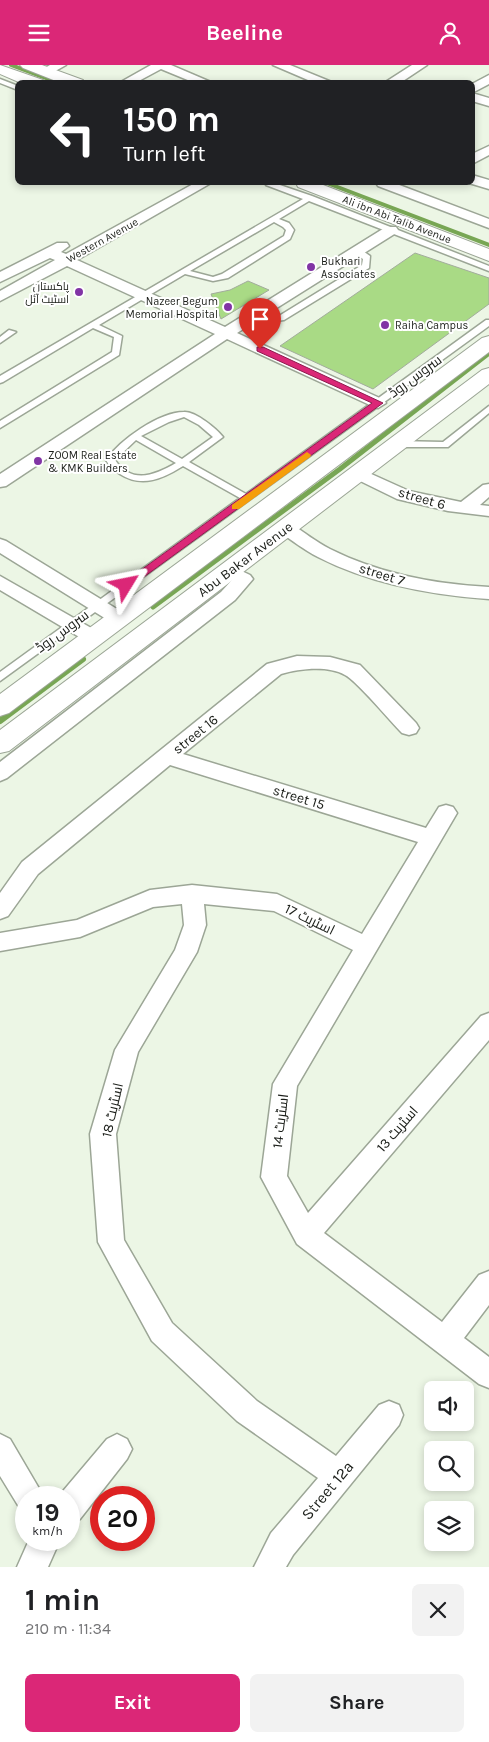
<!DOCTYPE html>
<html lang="en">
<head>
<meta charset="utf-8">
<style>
  :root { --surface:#fff; --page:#f2f2f2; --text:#202124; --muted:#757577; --accent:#db2777 }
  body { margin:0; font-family:Karla,Cairo,sans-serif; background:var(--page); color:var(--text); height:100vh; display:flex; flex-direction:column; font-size:19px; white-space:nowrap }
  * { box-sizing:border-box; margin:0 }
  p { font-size:16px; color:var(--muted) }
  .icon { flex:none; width:28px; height:28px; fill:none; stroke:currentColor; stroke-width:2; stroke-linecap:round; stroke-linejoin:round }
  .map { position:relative; height:1502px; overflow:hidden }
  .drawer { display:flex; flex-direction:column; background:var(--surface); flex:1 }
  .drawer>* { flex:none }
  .guide { position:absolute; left:15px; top:15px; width:460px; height:105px; border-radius:8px; box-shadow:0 2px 8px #0003; background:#202124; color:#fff; overflow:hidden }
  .buttons { position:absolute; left:424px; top:1316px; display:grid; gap:10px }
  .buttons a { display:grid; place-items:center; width:50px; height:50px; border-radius:8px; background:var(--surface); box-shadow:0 2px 8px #0003; font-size:25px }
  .speed { position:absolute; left:15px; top:1421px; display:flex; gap:10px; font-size:25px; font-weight:700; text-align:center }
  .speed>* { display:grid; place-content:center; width:65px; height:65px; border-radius:50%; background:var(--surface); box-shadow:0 2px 8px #0003; line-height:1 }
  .speed small { font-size:12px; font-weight:400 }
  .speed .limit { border:8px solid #d22; background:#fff; color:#111 }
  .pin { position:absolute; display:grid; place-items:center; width:42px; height:42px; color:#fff; margin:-51px -21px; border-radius:50% 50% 50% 0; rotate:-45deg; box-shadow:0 0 5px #0007 }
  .pin .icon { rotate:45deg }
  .me { position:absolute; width:55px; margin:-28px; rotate:55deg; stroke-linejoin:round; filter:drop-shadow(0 0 4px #0008) }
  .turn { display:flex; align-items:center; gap:18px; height:105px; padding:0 25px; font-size:22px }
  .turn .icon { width:65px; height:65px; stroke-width:2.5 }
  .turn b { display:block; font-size:35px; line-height:42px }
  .round { display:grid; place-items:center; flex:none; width:52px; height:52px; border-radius:8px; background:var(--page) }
  .headline { display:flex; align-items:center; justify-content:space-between; height:85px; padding:0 25px }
  h1 { font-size:30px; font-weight:700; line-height:38px }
  .button { display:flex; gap:10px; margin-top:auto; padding:10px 25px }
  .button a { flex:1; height:58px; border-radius:8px; background:var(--accent); color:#fff; font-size:20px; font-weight:700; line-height:58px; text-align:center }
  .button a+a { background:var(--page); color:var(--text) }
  header { display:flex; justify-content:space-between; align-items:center; height:65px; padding:0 25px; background:var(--accent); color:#fff; font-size:22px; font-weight:700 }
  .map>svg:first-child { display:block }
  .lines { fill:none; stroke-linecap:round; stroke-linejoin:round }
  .stream-far2 { stroke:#78a654; stroke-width:4 }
  .stream-far1 { stroke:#78a654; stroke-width:5 }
  .stream { stroke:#78a654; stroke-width:6 }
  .building { fill:#a9da85; stroke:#a2ac9c }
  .service-casing { stroke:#9ca696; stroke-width:3 }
  .minor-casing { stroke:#9ca696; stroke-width:3 }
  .secondary-casing { stroke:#9ca696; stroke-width:2 }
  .service { fill:#fff; fill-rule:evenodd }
  .minor { fill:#fff; fill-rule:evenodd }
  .secondary { fill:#fff; fill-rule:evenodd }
  .route { fill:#db2777; stroke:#8e194d }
  .slow { fill:#f59e0b }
  .poi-dot { fill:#8134a5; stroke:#fff; stroke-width:2 }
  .labels { text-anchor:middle; stroke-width:4; stroke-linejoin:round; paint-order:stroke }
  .far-street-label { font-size:11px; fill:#1b1e19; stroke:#fff }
  .far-poi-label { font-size:11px; fill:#1b1e19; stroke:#fff; text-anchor:start }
  .street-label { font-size:14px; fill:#1b1e19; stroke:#fff }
  .near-street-label { font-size:16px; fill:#1b1e19; stroke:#fff }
</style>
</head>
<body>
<header><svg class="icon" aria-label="menu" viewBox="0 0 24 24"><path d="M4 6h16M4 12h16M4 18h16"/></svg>Beeline<svg class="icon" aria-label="person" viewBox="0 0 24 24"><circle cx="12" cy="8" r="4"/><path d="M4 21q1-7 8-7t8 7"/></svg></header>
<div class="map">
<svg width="489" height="1502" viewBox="0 0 489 1502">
  <rect width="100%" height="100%" fill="#ecf6e5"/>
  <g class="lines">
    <path class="stream-far2" d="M11,0L59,18
      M327,118L489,180"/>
    <path class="stream-far1" d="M153,542L340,404L489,288"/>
    <path class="stream" d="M0,656L83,594"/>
  </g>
  <path class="building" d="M415,188L489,213V239L373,324L280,281Z
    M248,216L269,225L221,254L211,229L230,225Z"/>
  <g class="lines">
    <defs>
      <path id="service" d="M0,14L18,21V25L0,18Z
        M266,118H274L312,131L489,201V206L309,136L279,154L289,158L294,165L290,174L228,213L213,216L185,209L99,260L122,271L119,290L0,363V356L112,287L114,272L93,263L3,317L0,318V311L303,134L266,120ZM274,157L283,162L286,165L284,171L222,209L213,212L190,206Z
        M354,184H360L370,191L369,203L284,255L268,257L249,251L253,249L268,253L279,251L362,200L363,194L354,188Z
        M486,255H489V261L0,616V607L240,433L183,401C162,414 142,423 120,409C114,405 109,401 106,395C120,375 159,347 184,347C195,346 217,364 223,372L189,397L246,429ZM184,352L199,360L213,372L182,394L141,371L169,357ZM136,375L176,398C155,410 132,420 115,395Z
        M9,265L16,267L0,278V272Z
        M489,341V348L448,382H396L392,379L396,376L443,377Z"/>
      <path id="minor" d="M50,0H66L50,9H42L40,6Z
        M151,0H171L213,18H195L161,4L135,18H119Z
        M273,0H290L334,18H315Z
        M412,0H427L400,18H384Z
        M489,10V19L472,28V19Z
        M472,28L489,33V41L472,36Z
        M489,81V90L472,99V89Z
        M472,110L489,115V124L469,118H472Z
        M195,118H211L77,195L225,262L386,162H396L398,165L396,168L237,268L384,335L386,338L378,343L372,341L227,274L6,421L0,422V409L215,269L67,201L0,236V226L55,195L50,193L0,217V207L57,178H67L69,181L61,187L66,189Z
        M376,118H394L489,154V163L378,121Z
        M358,403L409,426L461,437L483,420L489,419V432L480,440L489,441V451L448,446L397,434L352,412L349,408L352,404Z
        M285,458L291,459C304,467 316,477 330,484C380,509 434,519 489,522V534C430,530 371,519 318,492C304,485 292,475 279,467L276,463L279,459Z
        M0,474L6,476L125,549L127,553L125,557L118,559L111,557L0,488Z
        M229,500L250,510L253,514L235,535L7,713L0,716V697L221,527L232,515L220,506L223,502Z
        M0,511L100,568L103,572L100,576L93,578L86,576L0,525Z
        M297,591L330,592L360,600L416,658L419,663L416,668L409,670L402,668C391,657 356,615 345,610C327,600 299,604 281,609L183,689L426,763L439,742L446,740L453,742L457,748L297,1021L287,1111L308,1148L481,951L489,948V975L324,1168L442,1257L479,1210L489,1206V1240L464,1273L489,1292V1323L479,1319L297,1179L261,1112L273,1019L353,885L274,846L204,839L206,860L197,887L138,987L116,1069L124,1175L172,1258L257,1336L336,1391L379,1340L389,1336L399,1340L403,1350L399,1360L293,1490L286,1502H254L271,1468L318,1413L237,1356L152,1276L98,1177L90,1069L115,985L175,885L184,860L182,839L153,842L80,872L0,886V868L77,855L150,825L192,820L277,829L362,869L418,777L170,700L38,809L8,851L0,854V828L22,797L267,599Z
        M0,1369L10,1374L44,1432H26V1446L19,1442L0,1411Z
        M117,1369L127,1374L132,1384L127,1394L80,1454L69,1458V1432H58L107,1374Z
        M29,1475H60L48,1502H17Z"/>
      <path id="secondary" d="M0,0L43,15L45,18H21L0,9Z
        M20,0H42L83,15L85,18H61L23,3Z
        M296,118H318L489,184V196L298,122Z
        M489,271V287L9,648L0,651V629L482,273Z
        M489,303V319L9,686L0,688V665L482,305Z"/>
    </defs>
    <use href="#service" class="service-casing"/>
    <use href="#minor" class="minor-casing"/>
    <use href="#secondary" class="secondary-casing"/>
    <use href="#service" class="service"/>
    <use href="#minor" class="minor"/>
    <use href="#secondary" class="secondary"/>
  </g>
  <path class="route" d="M257,282H263L383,338L130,522H123V518L372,338L257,286Z"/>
  <path class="slow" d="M307,387L311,390L310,392L239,444H232V440Z"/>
  <g class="poi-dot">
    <circle cx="311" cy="202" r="5"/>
    <circle cx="79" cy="227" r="5"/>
    <circle cx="228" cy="242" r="5"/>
    <circle cx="385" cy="260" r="5"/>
    <circle cx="38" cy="396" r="5"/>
  </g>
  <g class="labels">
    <g class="far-street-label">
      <text transform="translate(397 154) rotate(21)" y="4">Ali ibn Abi Talib Avenue</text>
      <text transform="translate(102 175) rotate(-29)" y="4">Western Avenue</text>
    </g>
    <g class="far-poi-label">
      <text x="321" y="200">Bukhari<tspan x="321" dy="13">Associates</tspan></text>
      <text x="69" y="225" text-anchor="end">پاکستان<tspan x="69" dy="13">اسٹیٹ آئل</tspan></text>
      <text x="218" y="240" text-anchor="end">Nazeer Begum<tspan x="218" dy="13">Memorial Hospital</tspan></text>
      <text x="395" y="264">Raiha Campus</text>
      <text x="48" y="394">ZOOM Real Estate<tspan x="48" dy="13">&amp; KMK Builders</tspan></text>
    </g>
    <g class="street-label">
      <text transform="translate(415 311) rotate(-36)" y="5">سروس روڈ</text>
      <text transform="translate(422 433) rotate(16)" y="5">street 6</text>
      <text transform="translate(245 494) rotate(-37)" y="5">Abu Bakar Avenue</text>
      <text transform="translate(382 509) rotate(17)" y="5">street 7</text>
      <text transform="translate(62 566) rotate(-36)" y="5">سروس روڈ</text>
      <text transform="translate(195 669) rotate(-39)" y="5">street 16</text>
      <text transform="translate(299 732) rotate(17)" y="5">street 15</text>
      <text transform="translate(310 854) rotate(26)" y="5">اسٹریٹ 17</text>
      <text transform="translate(112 1045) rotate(-77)" y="5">اسٹریٹ 18</text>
      <text transform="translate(280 1056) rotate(-83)" y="5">اسٹریٹ 14</text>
      <text transform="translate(397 1064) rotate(-49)" y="5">اسٹریٹ 13</text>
    </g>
    <g class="near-street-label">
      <text transform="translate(327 1425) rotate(-50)" y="6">Street 12a</text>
    </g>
  </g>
</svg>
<div class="buttons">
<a><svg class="icon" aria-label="sound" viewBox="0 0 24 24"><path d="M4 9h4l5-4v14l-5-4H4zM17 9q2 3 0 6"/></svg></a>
<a><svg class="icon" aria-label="search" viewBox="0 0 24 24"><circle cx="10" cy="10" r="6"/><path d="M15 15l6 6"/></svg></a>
<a><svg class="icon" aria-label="layers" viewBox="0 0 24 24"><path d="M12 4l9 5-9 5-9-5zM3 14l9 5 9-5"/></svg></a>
</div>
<div class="speed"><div>19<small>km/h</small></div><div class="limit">20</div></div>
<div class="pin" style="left:260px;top:284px;background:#d93025"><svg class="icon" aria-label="arrive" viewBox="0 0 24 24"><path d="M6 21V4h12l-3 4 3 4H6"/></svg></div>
<svg class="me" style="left:126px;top:520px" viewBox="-20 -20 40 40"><path d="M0-17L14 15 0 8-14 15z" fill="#db2777" stroke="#fff" stroke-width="4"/></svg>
<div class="guide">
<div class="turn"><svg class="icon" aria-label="left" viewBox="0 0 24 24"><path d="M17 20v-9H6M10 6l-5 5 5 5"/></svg><div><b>150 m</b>Turn left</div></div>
</div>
</div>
<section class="drawer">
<div class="headline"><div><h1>1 min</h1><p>210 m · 11:34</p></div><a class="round"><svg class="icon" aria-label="close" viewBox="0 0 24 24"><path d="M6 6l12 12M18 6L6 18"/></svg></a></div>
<div class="button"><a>Exit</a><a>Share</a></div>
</section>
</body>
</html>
